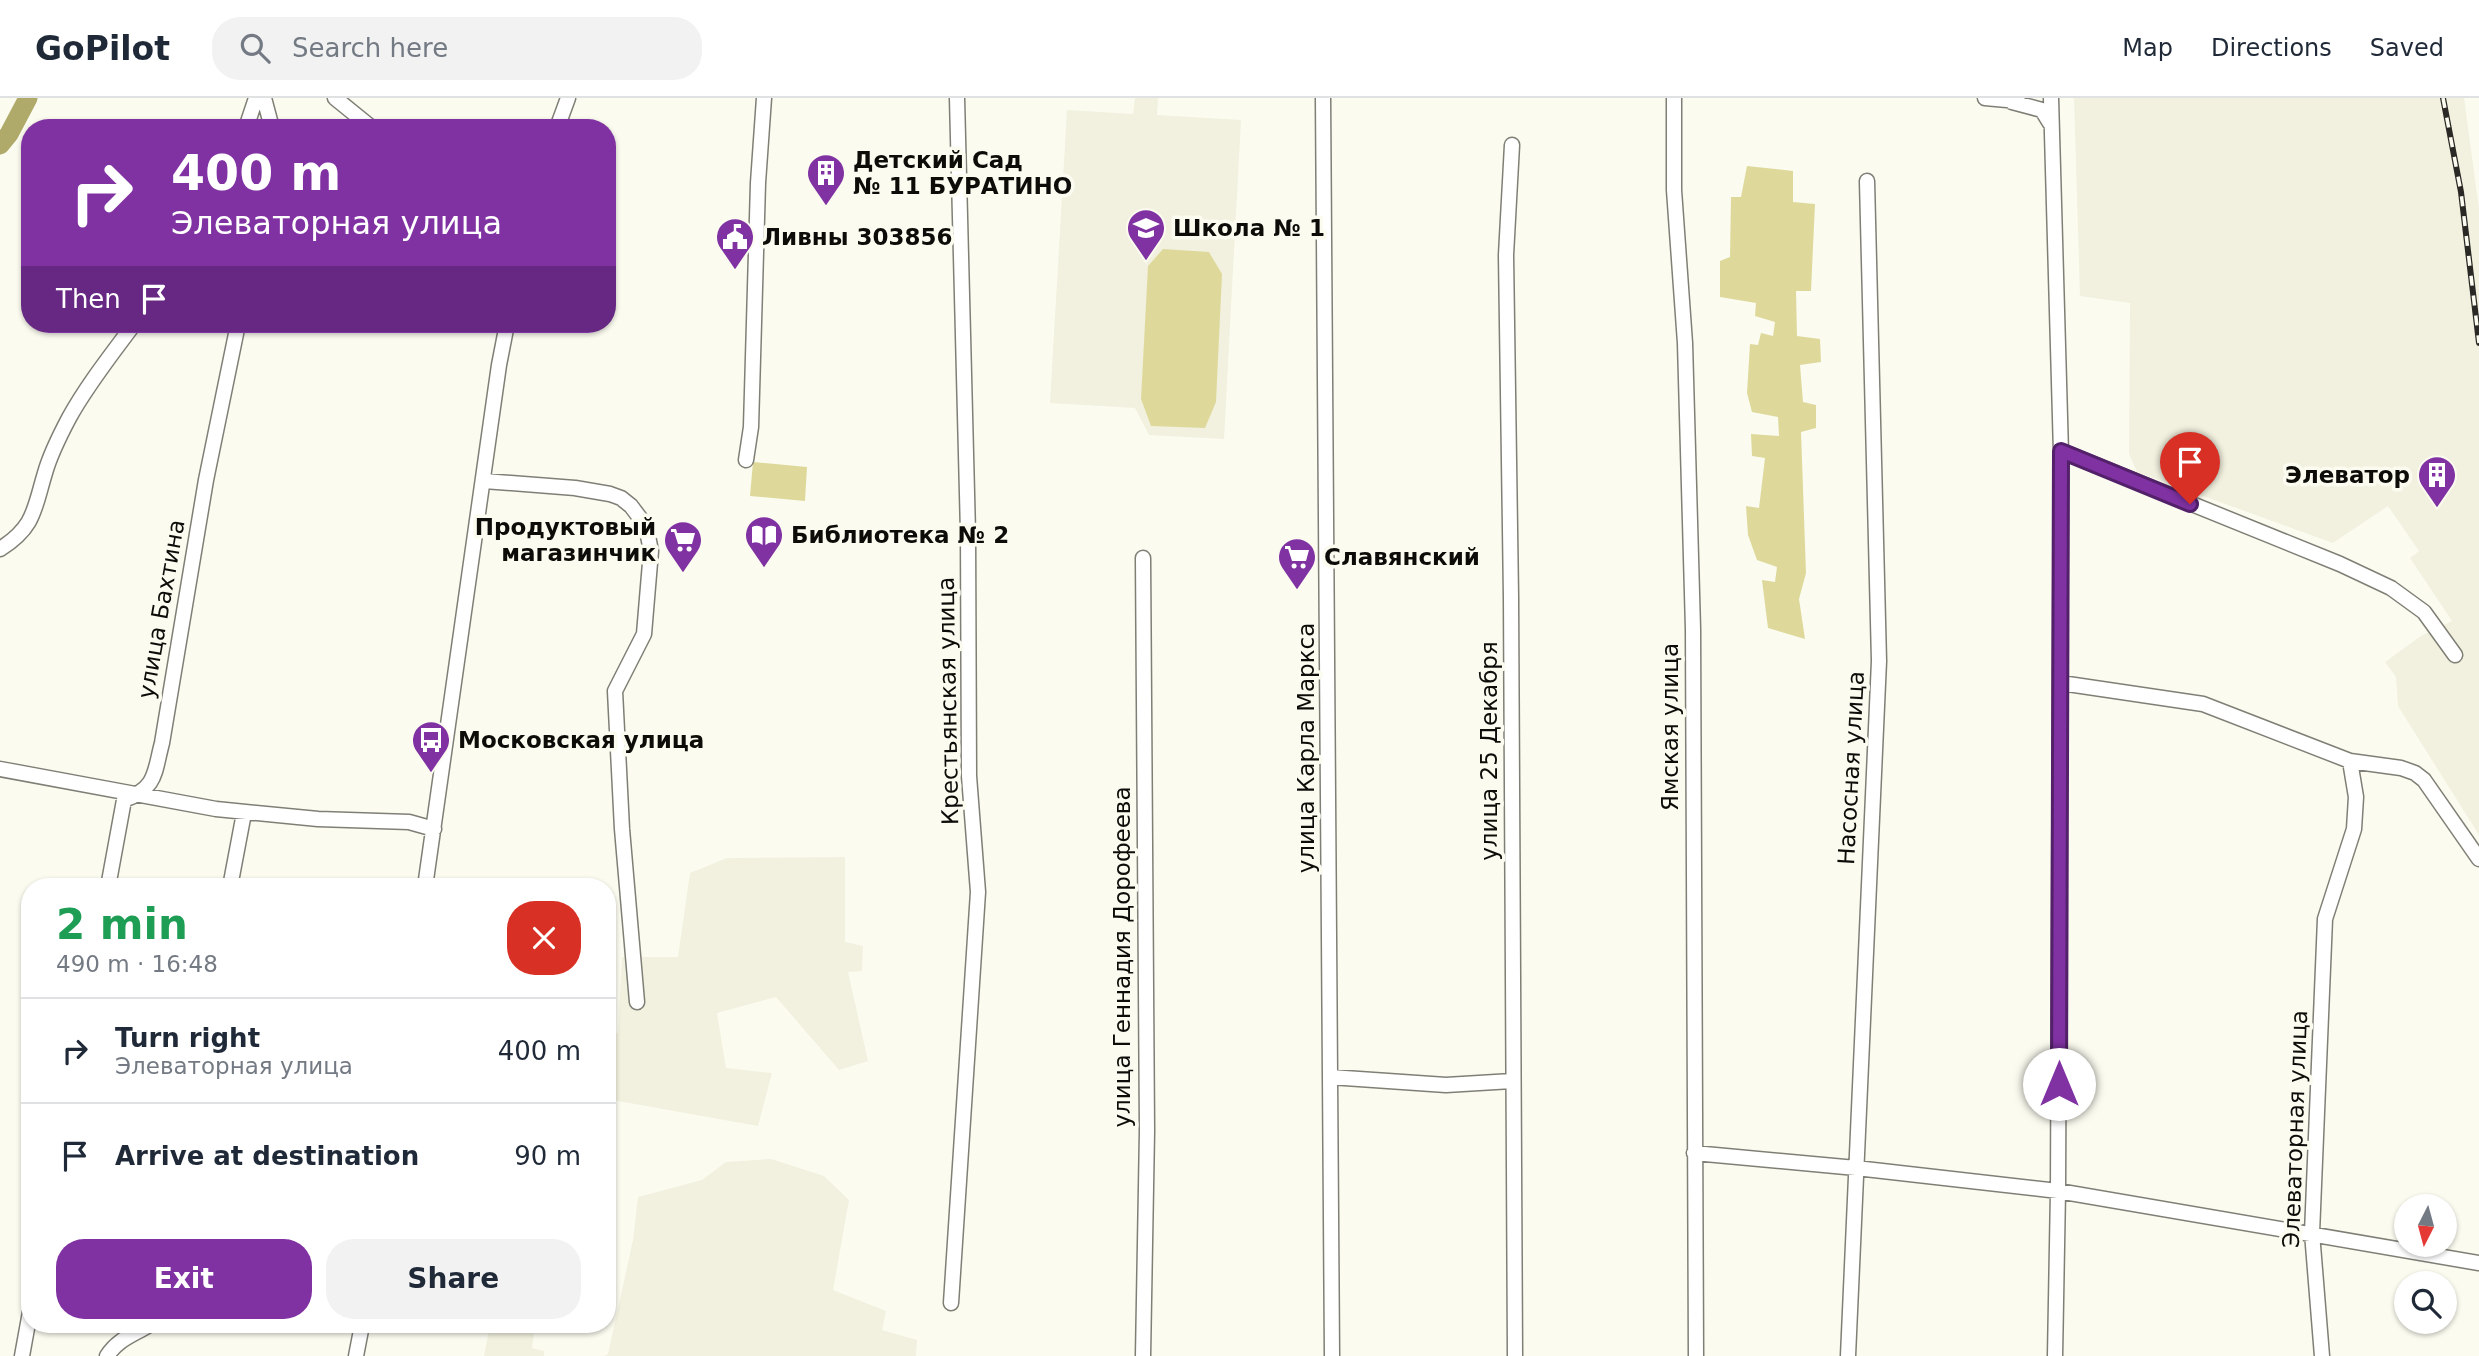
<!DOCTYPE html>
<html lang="en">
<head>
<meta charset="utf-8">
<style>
  :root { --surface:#fff; --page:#f2f2f3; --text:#1f2937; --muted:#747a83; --line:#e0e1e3; --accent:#8032a3 }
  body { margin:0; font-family:"DejaVu Sans",sans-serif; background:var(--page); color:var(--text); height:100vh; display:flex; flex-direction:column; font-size:26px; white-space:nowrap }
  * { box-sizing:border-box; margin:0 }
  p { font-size:23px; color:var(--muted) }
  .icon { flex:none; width:38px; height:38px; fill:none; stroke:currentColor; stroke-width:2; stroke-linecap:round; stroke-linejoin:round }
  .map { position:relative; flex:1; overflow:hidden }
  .details { position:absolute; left:21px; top:780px; width:595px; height:455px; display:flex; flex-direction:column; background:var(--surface); border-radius:28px; box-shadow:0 2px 5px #0004 }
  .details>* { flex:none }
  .hud { position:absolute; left:21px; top:21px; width:595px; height:214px; border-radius:28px; box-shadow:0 2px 5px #0004; background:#8032a3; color:#fff; overflow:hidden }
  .needle { width:46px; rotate:186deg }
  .controls { position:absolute; left:2394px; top:1096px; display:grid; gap:14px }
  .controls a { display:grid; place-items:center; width:63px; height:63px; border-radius:50%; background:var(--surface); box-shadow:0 2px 5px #0004; font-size:35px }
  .pin { position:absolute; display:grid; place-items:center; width:60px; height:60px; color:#fff; margin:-72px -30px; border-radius:50% 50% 50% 0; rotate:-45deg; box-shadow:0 0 7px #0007 }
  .pin .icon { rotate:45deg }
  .me { position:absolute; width:77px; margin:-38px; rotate:0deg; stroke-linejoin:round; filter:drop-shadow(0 0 5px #0008) }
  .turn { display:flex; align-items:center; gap:24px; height:147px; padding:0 35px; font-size:32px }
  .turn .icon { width:91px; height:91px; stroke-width:2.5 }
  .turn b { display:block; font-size:49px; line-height:60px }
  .then { display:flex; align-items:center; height:66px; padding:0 35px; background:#0003; gap:14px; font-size:26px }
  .round { display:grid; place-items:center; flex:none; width:74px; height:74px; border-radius:28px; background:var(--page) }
  .summary { display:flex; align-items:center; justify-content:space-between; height:119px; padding:0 35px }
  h1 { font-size:42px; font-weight:700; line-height:52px; color:#1e9e55 }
  .primary-button { display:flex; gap:14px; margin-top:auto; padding:14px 35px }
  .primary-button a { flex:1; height:80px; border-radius:28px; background:var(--accent); color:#fff; font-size:28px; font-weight:700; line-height:80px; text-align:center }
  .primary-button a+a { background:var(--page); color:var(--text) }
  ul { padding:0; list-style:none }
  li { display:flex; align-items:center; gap:21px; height:105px; padding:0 35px; border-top:2px solid var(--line) }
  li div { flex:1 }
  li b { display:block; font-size:26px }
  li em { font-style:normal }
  header { display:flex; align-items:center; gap:42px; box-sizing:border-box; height:98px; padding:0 35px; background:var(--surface); border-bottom:2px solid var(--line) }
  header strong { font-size:33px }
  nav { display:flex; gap:38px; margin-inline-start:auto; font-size:24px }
  .search { width:490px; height:63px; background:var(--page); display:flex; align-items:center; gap:18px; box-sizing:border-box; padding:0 24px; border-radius:28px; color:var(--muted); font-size:26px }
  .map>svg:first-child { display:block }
  .built { fill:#f2f1df }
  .green { fill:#ded99b }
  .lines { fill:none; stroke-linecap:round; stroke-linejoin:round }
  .river { stroke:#b0aa6a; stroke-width:19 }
  .minor-casing { stroke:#807f76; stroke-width:17 }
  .minor { stroke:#fff; stroke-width:14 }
  .rail-casing { stroke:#2a2925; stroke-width:6 }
  .rail { stroke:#fbfbf0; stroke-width:3.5; stroke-dasharray:10; stroke-linecap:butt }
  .route-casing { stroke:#53206a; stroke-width:18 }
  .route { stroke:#8032a3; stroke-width:12 }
  .labels { text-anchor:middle; stroke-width:7; stroke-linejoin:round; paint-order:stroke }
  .poi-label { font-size:23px; font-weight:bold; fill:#0d0c09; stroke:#fbfbf0; text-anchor:start }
  .street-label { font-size:23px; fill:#0d0c09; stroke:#fbfbf0 }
</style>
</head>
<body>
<header>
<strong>GoPilot</strong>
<div class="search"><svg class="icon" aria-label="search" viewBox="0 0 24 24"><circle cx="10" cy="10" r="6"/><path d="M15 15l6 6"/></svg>Search here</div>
<nav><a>Map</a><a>Directions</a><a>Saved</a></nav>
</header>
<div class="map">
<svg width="2479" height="1258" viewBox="0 0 2479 1258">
  <rect width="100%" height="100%" fill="#fbfbf0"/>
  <path class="built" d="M1135,0H1158L1157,17L1241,22L1224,341L1149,337L1135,310L1050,305L1067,12L1133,16Z
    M2074,0H2464L2479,111V737L2398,608L2396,579L2385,564L2421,538L2452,523L2410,460L2419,453L2388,408L2333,445L2137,374L2129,356L2130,205L2080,198Z
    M845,759V844L863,848L862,873L848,874L868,963L839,972L776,899L717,915L726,970L772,975L758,1028L607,1001V936L618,935L622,859H678L690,775L727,760Z
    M771,1061L824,1078L849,1102L833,1192L886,1213L882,1232L917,1242L916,1258H604L608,1256L633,1142L638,1099L702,1082L726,1064Z
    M490,1227H535L532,1250L544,1253V1258H484Z"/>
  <path class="green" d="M1747,68L1793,73V104L1815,106L1811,193H1796L1797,238L1820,241L1821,264L1800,267L1803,304L1816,307V330L1801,334L1806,475L1799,501L1805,541L1768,530L1762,482L1775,484L1777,469L1757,462L1748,437L1746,408L1759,410L1765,360L1752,358L1751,336L1779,338L1778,319L1752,314L1747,295L1750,246L1758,247L1761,235L1773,238L1775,224L1755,218L1756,205L1720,199V163L1730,159L1731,99H1741Z
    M1163,151L1209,154L1222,176L1216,304L1205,330L1151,328L1141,301L1148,168Z
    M753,364L807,369L805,403L750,398Z"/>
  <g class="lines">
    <path class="river" d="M0,47L9,36L28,0"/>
    <defs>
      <path id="minor" d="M264,0L272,30
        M335,0L372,30
        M1323,0L1332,1258
        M1674,0V92L1685,245L1693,531L1696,1258
        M1985,0L2018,3
        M2051,0L2061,355L2058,1093L2055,1258
        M2012,4L2042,12L2050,25
        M246,30L256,0
        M557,30L568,0
        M1512,47L1506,157L1511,499L1515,1258
        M2061,353L2340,466L2391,490L2424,514L2455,557
        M746,362L751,329L758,85L764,0
        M484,383L575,390L610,396L621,400L631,408L646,428L651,453L644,536L615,593L622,731L637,904
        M0,451C35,429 34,411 45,375C50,357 60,337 69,320C87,287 112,256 134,226
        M2061,585L2203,606L2350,663L2401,670L2415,675L2424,682L2479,761
        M0,671L216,711L318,721L409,724L434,731
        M108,789L124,702C157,690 154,675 162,645L206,382L238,226
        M230,789L244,715
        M425,789L499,267L507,226
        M1330,979L1446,987L1512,983
        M1694,1055L1856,1070L2058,1093L2479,1165
        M951,1205L978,794L969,678L968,435L957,0
        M22,1258L30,1214
        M107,1258C118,1241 133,1237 149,1227
        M356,1258L362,1227
        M1143,1258L1147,1033L1143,460
        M1848,1258L1879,563L1867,83
        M2322,1258L2312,1135L2325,821L2354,731L2356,699L2350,663"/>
    </defs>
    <use href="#minor" class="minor-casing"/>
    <use href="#minor" class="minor"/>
    <defs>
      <path id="rail" d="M2443,0L2461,94L2479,245"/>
    </defs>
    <use href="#rail" class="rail-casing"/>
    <use href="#rail" class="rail"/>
  </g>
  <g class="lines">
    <defs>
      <path id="route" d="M2059,986L2061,353L2190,406"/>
    </defs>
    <use href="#route" class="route-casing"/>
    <use href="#route" class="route"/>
  </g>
  <defs>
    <symbol id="building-pin" viewBox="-11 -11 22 30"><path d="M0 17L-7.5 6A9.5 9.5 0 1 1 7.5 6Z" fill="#8032a3" stroke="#fbfbf0"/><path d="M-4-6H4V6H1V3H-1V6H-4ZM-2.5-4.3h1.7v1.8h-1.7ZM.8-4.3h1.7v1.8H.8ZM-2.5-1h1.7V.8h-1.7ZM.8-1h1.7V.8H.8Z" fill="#fff"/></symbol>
    <symbol id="school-pin" viewBox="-11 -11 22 30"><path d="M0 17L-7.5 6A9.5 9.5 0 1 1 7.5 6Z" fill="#8032a3" stroke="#fbfbf0"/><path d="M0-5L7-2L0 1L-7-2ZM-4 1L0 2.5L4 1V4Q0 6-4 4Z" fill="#fff"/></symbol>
    <symbol id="civic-pin" viewBox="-11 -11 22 30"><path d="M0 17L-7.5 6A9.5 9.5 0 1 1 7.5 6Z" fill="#8032a3" stroke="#fbfbf0"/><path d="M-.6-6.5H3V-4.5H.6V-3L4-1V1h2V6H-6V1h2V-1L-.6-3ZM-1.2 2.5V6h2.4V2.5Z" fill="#fff"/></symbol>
    <symbol id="library-pin" viewBox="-11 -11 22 30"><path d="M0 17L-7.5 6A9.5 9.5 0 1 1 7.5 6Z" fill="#8032a3" stroke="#fbfbf0"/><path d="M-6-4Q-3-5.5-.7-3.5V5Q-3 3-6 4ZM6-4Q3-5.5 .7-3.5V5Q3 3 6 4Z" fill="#fff"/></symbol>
    <symbol id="supermarket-pin" viewBox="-11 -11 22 30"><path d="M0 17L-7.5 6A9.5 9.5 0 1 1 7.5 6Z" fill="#8032a3" stroke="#fbfbf0"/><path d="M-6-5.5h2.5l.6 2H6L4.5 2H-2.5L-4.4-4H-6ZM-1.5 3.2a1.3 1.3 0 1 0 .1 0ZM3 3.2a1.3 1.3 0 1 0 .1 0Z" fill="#fff"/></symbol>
    <symbol id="bus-pin" viewBox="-11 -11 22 30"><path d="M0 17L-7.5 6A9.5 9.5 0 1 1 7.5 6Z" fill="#8032a3" stroke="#fbfbf0"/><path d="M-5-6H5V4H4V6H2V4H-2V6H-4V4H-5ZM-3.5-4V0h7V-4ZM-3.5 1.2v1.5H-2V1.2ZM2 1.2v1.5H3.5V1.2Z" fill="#fff"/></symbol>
  </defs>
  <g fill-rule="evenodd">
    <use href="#building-pin" x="804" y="53" width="44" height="60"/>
    <use href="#school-pin" x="1124" y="108" width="44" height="60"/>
    <use href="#civic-pin" x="713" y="117" width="44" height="60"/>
    <use href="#building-pin" x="2415" y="355" width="44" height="60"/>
    <use href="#library-pin" x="742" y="415" width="44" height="60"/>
    <use href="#supermarket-pin" x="661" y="420" width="44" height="60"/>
    <use href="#supermarket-pin" x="1275" y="437" width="44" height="60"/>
    <use href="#bus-pin" x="409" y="620" width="44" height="60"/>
  </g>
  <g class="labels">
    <g class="poi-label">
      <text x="853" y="70">Детский Сад<tspan x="853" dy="26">№ 11 БУРАТИНО</tspan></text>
      <text x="1173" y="138">Школа № 1</text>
      <text x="762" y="147">Ливны 303856</text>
      <text x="2410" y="385" text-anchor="end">Элеватор</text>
      <text x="656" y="437" text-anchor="end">Продуктовый<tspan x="656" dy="26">магазинчик</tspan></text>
      <text x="791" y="445">Библиотека № 2</text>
      <text x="1324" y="467">Славянский</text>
      <text x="458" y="650">Московская улица</text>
    </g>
    <g class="street-label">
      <text transform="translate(161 511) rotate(-80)" y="8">улица Бахтина</text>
      <text transform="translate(948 603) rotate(-91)" y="8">Крестьянская улица</text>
      <text transform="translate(1670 629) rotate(-90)" y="8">Ямская улица</text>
      <text transform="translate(1306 650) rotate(-90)" y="8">улица Карла Маркса</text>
      <text transform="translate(1489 653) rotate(-90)" y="8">улица 25 Декабря</text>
      <text transform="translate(1851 670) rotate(-87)" y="8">Насосная улица</text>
      <text transform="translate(1122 859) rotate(-90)" y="8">улица Геннадия Дорофеева</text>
      <text transform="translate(2295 1031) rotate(-88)" y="8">Элеваторная улица</text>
    </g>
  </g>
</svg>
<div class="controls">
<a><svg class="needle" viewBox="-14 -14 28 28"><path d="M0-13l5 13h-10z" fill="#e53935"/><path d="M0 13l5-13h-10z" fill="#747a83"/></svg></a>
<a><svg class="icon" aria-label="search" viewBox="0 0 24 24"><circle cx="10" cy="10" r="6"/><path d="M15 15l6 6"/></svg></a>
</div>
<div class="pin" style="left:2190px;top:406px;background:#d93025"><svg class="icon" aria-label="arrive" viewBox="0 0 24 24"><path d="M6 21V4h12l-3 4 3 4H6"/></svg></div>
<svg class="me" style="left:2059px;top:986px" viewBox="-20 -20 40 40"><circle r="19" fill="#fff"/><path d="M0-13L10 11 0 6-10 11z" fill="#8032a3"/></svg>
<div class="hud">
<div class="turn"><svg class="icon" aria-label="right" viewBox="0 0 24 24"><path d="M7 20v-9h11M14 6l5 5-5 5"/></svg><div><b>400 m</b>Элеваторная улица</div></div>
<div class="then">Then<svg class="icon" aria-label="arrive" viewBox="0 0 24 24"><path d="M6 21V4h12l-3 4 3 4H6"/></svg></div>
</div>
<section class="details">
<div class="summary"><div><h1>2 min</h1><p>490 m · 16:48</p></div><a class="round" style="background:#d93025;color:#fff"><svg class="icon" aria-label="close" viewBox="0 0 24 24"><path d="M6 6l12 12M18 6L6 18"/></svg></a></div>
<ul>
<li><svg class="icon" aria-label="right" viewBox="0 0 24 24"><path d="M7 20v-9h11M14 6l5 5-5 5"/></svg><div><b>Turn right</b><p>Элеваторная улица</p></div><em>400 m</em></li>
<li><svg class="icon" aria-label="arrive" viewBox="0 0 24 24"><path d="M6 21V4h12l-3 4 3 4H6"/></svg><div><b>Arrive at destination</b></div><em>90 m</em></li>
</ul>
<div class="primary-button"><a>Exit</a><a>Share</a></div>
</section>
</div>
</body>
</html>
